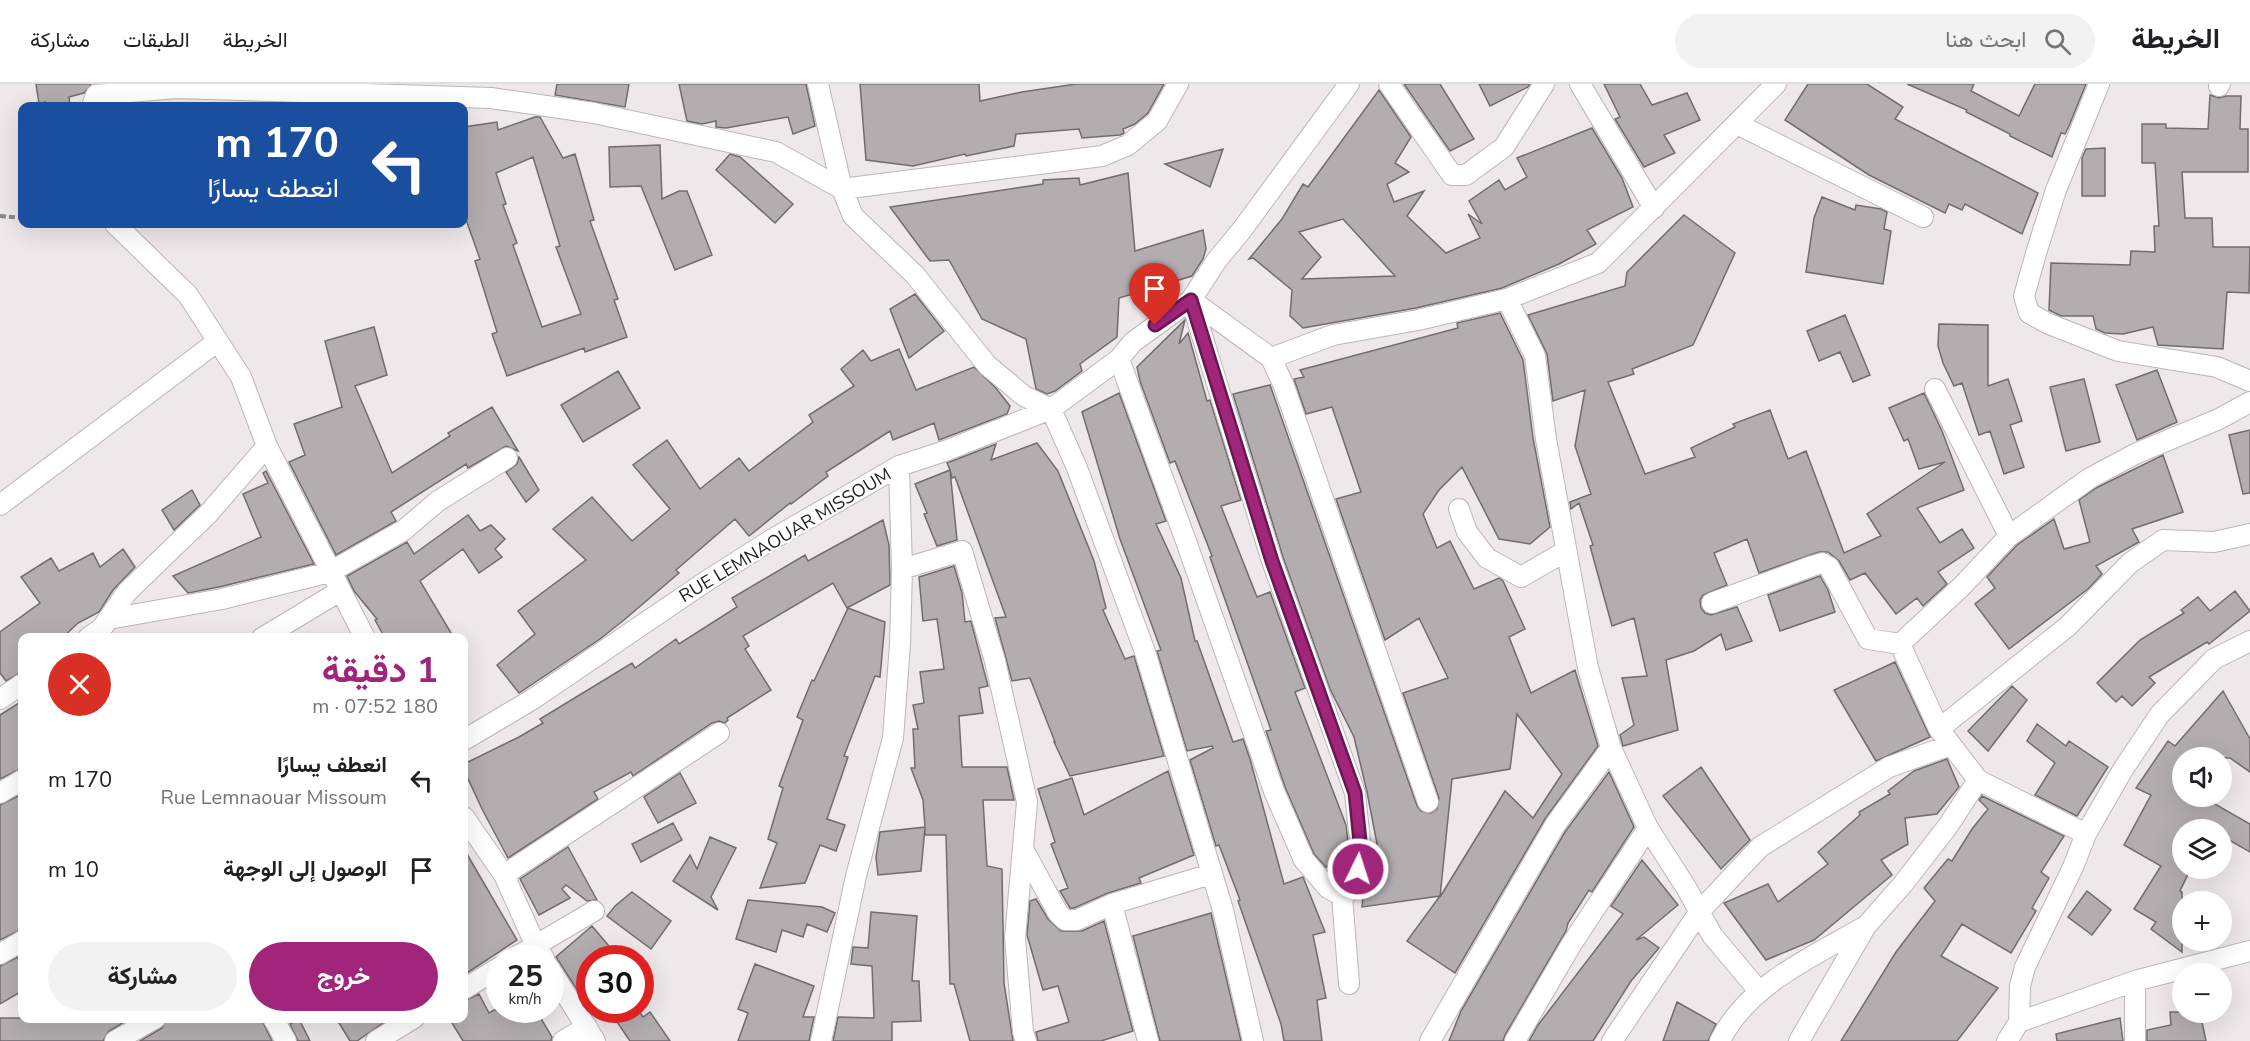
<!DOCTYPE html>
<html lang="ar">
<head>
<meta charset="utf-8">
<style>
  :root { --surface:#fff; --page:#f2f2f2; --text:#202124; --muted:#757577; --line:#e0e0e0; --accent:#a0257b }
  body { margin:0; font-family:"Nunito Sans",Vazirmatn,sans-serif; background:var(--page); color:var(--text); direction:rtl; height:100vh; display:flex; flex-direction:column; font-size:22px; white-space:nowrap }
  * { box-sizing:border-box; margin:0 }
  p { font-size:20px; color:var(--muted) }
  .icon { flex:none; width:33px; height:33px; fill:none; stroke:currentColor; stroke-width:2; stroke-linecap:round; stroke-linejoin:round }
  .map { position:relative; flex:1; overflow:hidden; direction:ltr }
  .side { position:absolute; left:18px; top:549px; width:450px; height:390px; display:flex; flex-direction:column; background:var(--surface); border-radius:12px; box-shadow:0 6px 24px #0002; direction:rtl }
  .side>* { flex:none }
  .guide { position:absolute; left:18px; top:18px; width:450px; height:126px; border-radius:12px; box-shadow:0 6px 24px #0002; direction:rtl; background:#1a4fa0; color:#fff; overflow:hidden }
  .controls { position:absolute; left:2172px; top:663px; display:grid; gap:12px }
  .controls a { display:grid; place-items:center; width:60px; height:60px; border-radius:50%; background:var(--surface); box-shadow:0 6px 24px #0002; font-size:30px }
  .speed { position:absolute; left:486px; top:861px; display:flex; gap:12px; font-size:30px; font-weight:700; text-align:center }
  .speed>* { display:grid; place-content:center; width:78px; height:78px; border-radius:50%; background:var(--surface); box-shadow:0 6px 24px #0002; line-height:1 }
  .speed small { font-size:15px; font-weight:400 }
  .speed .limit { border:9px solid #d22; background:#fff; color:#111 }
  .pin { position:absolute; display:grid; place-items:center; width:51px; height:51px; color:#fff; margin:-62px -26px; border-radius:50% 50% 50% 0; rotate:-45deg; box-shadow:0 0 6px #0007 }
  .pin .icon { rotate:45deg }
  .me { position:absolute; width:66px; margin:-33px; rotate:4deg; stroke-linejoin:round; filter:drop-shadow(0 0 4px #0008) }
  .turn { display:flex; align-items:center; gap:21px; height:126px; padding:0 30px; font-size:27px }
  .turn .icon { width:78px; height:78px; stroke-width:2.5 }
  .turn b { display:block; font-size:42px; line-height:51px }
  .round { display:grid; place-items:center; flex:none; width:63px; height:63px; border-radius:32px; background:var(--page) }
  .summary { display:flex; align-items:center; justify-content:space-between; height:102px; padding:0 30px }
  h1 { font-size:36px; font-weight:700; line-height:45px; color:var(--accent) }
  .button { display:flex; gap:12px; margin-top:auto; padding:12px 30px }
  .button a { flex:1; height:69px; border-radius:36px; background:var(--accent); color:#fff; font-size:24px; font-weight:700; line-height:69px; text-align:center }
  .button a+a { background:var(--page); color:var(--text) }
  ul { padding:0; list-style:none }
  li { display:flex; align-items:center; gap:18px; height:90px; padding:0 30px }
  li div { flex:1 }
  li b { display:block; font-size:22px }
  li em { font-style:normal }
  header { display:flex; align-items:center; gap:36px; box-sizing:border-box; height:84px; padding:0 30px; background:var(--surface); border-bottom:2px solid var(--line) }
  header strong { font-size:28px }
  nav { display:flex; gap:33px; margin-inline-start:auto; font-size:21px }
  .search { width:420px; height:54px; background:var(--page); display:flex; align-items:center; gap:15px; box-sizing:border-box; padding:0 21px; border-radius:33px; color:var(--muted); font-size:22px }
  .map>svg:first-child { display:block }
  .building { fill:#b3adb0; stroke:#716c6f; stroke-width:1.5; fill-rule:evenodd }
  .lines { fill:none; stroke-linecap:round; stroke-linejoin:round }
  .minor-casing { stroke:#bcb6b9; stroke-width:22 }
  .path { stroke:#8b8689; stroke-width:4; stroke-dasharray:6 3; stroke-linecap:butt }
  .minor { stroke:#fff; stroke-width:20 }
  .route-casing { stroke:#681850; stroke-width:15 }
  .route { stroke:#a0257b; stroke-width:10 }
  .labels { text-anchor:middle; stroke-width:4.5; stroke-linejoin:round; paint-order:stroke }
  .street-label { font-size:18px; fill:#242123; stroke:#fff }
</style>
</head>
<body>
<header>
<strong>الخريطة</strong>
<div class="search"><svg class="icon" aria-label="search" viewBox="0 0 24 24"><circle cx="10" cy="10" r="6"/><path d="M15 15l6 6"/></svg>ابحث هنا</div>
<nav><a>الخريطة</a><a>الطبقات</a><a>مشاركة</a></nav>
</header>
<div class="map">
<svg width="2250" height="957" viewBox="0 0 2250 957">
  <rect width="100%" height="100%" fill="#eee8eb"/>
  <path class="building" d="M36,0H90L91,1L84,9L69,13L70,22H46L45,18L39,20Z
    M557,0H629L625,23L555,11Z
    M679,0H806L815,42L793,50L788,33L726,44L716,43V37L702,40L687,37Z
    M860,0H979L980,17L1022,8L1076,0H1164L1148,29L1135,40L1123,45L1124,49L1120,51L1082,54L1079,45L1016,50L1014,62L966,72L965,70L913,82L866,76Z
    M1404,0H1440L1474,55L1450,67Z
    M1479,0H1530L1528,3L1490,22Z
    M1604,0H1640L1652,21L1687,9L1700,36L1664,51L1675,69L1644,83L1615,35L1620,33Z
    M1808,0H1867L1903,23L1895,35L2038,109L2022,150L1965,120L1962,126L1949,120L1945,129L1869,91L1785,36Z
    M1907,0H1974L1971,7L2019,32L2035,0H2086L2069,42L2065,50L2061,49L2052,73L2010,52V50L1966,28L1967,26Z
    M1379,6L1411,53L1395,79L1409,88L1387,100L1394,118L1424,107L1407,132L1446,169L1480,154L1468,130L1482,140L1469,117L1499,96L1505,106L1527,93L1517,74L1592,44L1622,94L1633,123L1587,146L1596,160L1559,180L1502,204L1416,224L1303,244L1290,232L1292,206L1253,174L1249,175L1282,135L1303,100L1308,103ZM1343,135L1353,146L1395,192L1302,195L1321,173L1299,148Z
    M2210,11L2219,14L2226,12H2241L2240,45H2248V88H2182L2185,134H2212L2213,163H2250L2249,209L2227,208L2223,265L2158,261L2153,243L2123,250L2105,249L2096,245L2093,232H2061L2049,226L2051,179L2130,181L2131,167L2155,168L2154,142H2159L2155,79H2142V40H2166V44L2208,45Z
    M535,33H540L563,74L575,70L594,136L590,137L618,215L614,216L627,253L585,268L584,264L507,292L492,250L497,248L475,177L480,175L464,130V43L497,38L498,46ZM533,73L560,162L556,163L581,230L542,243L513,161L517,159L503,121L506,120L496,89Z
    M660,61L662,115L679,107H687L712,171L675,186L641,102L610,103L609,63Z
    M2105,64V112H2082V74L2086,65Z
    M1223,65L1210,103L1165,80Z
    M730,70L740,73L793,120L775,139L716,86Z
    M1128,89L1135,167L1203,146L1206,165L1203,175L1192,192L1119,214L1117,253L1080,280L1082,287L1055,307L1047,310L1036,305L1026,255L982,235L949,176L930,177L890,123L1043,100V96L1079,94L1080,101Z
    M1822,113L1855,126L1856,121L1881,125L1887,128L1884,145L1891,147L1883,200L1806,188L1814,134Z
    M1684,131L1735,169L1693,261L1632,285L1634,290L1608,298L1645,390L1695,373L1691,364L1735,343L1733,340L1770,326L1788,375L1806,367L1844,469L1881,452L1867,430L1945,378L1919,385L1908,355L1904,357L1889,324L1924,309L1942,347L1964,406L1917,424L1940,459L1962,445L1974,464L1938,488L1947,500L1923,522L1917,514L1896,530L1865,489L1850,496L1839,477L1828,468H1819L1759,489L1747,455L1714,469L1727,501L1703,511L1700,516L1701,524L1705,529L1711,531L1737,523L1752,557L1726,566L1721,550L1694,567L1666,576L1678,646L1623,662L1620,651L1634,641L1622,594L1647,592L1634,534L1612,542L1590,462L1593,461L1579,419L1571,425L1570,418L1591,410L1575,362L1585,306L1553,317L1547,270L1528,231L1625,202L1627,188Z
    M915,210L944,247L909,274L890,225Z
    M1500,229L1523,276L1533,354L1550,443L1530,460L1499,455L1462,383L1439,406L1423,430L1437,464L1450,457L1474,505L1499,494L1503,497L1525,545L1509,553L1531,609L1575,586L1598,662L1545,735L1455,889L1407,857L1440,812L1362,823L1363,812L1367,801L1384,796L1367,708L1354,653L1330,605L1283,473L1233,310L1270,301L1417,722L1421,727L1431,729L1437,725L1439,714L1403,609L1448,594L1419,534L1385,556L1336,415L1361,408L1332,323L1306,330L1294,295L1304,293L1300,286L1458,244L1457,239ZM1517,630L1562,690L1533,734L1505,707L1440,813L1452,695L1510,685Z
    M1845,231L1870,291L1853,298L1840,268L1819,277L1807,247Z
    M1185,236L1179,260L1188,249L1207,317L1210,316L1241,416L1221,422L1257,513L1270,508L1305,604L1295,608L1346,741L1349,767L1347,775L1326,783L1314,770L1285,703L1266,647L1271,646L1210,473L1212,472L1175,377L1170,379L1140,297L1137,283Z
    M1939,240L1988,241V302L2008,295L2022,337L2010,341L2024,383L2004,390L1990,347L1979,351L1962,299L1954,302L1943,279L1938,262Z
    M374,243L387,291L355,302L392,389L450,352L448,349L492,323L518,367L506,362L468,384L466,380L391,428L396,437L336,471L289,378L305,371L294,340L342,323L325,257Z
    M899,265L916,306L974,283L995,303L1010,322L1007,330L939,356L934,339L893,356L890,347L826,388L828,392L791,420L790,419L749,452L735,435L676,486L679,489L624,536L600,555L519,609L497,581L535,550L518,527L586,476L553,445L592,413L632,457L670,425L633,381L667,356L700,405L739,374L749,387L813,338L809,331L854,302L841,285L863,266L871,277Z
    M2157,286L2177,338L2137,356L2116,301Z
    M618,287L640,324L583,358L561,321Z
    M2084,295L2100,358L2066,367L2050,303Z
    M1119,309L1166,437L1156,440L1181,494L1195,557H1197L1233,658L1243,655L1250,675L1284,800L1303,793L1325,848L1313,851L1326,914L1317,916L1322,957H1284L1281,940L1238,817L1240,816L1219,761L1216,762L1190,676L1213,664L1212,662L1187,667L1157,567L1161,566L1120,455L1082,328Z
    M2250,346V409L2243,410L2229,351Z
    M1037,359L1058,387L1094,477L1106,524L1103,526L1125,575L1134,572L1164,672L1070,692L1054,658H1055L1030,594L1012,597L995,534L1006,533L955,393L952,394L950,386L957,456L937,462L924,430L927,429L915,400L950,386L947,379L996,360L991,376Z
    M2163,371L2183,428L2132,445L2139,458L2096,482L2102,490L2088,505L2009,565L1975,520L1995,504L1987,493L2017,461L2054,435L2064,465L2090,458L2079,416L2096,404Z
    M519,373L539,406L526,418L506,388L517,380Z
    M266,387L314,480L219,503L188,509L173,492L261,453L243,410L268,399L263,389Z
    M192,406L200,421L174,446L162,426Z
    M468,431L480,447L491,441L505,455L495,465L502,473L479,489L463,465L420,497L454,554H385L375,536L377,535L354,507L347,492L407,458L414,470Z
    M883,436L889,461L890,501L847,524L833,499L743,552L749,562L745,565L771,606L727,634L728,636L725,639L719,637L712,639L633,692L631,688L594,708L598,715L508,774L482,725L464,686V680L519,653L543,639L540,635L632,579L635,584L676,555L679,560L737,523L732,514L805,471L808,477Z
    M123,465L135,483L113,506L99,528L78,539L62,554H22V588L6,597L0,589V548L40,519L21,493L51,474L59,487L93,469L100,483Z
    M954,482L962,509L965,538L971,537L988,602L979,604L983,629L959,632L962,683H1007L1014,716H983L987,782L1002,785L1004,899L1013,957H970L954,900H950L946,751H925V744L921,787L878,791L876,773L880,748L925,743L923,716L911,684H915L913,645H918L913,621L924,619L920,588L944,585L937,535L923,537L919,493Z
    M1820,492L1828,506L1835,528L1780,547L1768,511Z
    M2235,507L2250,527L2209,560L2207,558L2149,593L2155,599L2132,622L2122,612L2116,618L2097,599L2140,556L2184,529L2181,526L2198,513L2210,527Z
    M848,524L885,538L880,593L875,592L844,672L848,673L827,735L845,741L836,767L820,761L805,799L760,804L777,759L768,755L783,704L779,702L803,636L797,633L812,596L814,597Z
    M1895,578L1930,653L1876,677L1834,606Z
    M2012,602L2027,616L1988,667L1968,647Z
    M2223,607L2250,655V688L2230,674H2182V712H2201L2250,740V768L2222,752V746H2182V784H2191L2180,807L2182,808V868L2151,845L2156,838L2134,825L2161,782L2124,761L2151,711L2136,704L2168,657L2175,662Z
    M22,617V684L0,695V631Z
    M2037,640L2066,662L2069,657L2108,683L2077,732L2035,711L2055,679L2027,657Z
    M1947,675L1959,703L1937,730L1905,734L1908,760L1881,776L1892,791L1814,856L1766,876L1724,819L1768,800L1778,818L1828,780L1818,768L1860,731L1859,728L1890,710L1888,707L1914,687Z
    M1701,683L1750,756L1721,785L1663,712Z
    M1168,687L1194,771L1139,794L1141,799L1108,809L1074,824H1070L1060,807L1068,804L1051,760L1055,758L1038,705L1072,694L1084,731Z
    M1609,688L1634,743L1592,808L1589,806L1568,839L1566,847L1505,951L1503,957H1449L1461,927L1565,748Z
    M680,689L696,719L658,739L644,713Z
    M22,710V845L0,856V721Z
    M1982,712L2064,752L2041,788L2049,794L2032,824L2036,827L2011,869L1962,840L1941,872L1998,904L1957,957H1841L1896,868L1935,817L1924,804L1948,775L1952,777L1972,745L1988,725L1979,716Z
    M673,739L682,756L641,778L632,760Z
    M710,753L736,764L711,813L718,826L673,797L690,771L697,785Z
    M568,763L597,816L587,817L566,801L562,805L570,814L539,831L520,795Z
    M464,765L517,856L464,891Z
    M1642,776L1678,821L1636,856L1644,853L1659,864L1631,897L1593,957H1529L1538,941L1623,830L1611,822Z
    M2087,807L2111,826L2092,851L2068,833Z
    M632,808L671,837L651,865L607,832L615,822Z
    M1036,815L1048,835L1061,847H1082L1104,837L1133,947L1101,957H1038L1036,948L1069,938L1058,902L1043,906L1027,851L1030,817Z
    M748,816L822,823L835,829L827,848L807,840L803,853L782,846L776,868L736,855Z
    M871,828L917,832L912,897H919L921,937L892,938V957H833L838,933L874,934L872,882L851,880L853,863L868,864Z
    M1211,829L1241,957H1160L1133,852Z
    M592,842L619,874H590V926L556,873Z
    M22,871V907L0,920V882Z
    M755,880L814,902L803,933H814L809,957H738L748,929L738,925Z
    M479,910L489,929L494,926H536L552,953L551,957H463L449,934H464V917Z
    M1677,918L1716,940L1708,957H1663Z
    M635,926H638L643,933L650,928L670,957H630L617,938Z
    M2170,928H2200L2206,957H2147V946L2171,941Z
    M0,934H131L109,947L103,957H0Z
    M168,934H261L272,957H140L162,944Z
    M336,934H390L357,957H350Z
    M2120,934L2123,957H2057L2056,950Z
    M299,935L310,957H298L290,940Z"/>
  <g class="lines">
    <defs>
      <path id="minor" d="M818,0L842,105L853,132L915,191L987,281L1024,312L1051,325L1077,384L1145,568L1223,826L1253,957
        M1389,0L1452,91H1466L1504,63L1544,0
        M1580,0L1654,124
        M2099,0L2056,106L2037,166L2024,212L2029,229L2049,240L2118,267L2217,283L2250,297
        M2219,2L2220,0
        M92,22L96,11L176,4L491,14L594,29L776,68L842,105L1102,72L1128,61L1157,37L1178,0
        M1737,40L1923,133
        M1507,215L1535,272L1546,355L1588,584L1611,664L1648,744L1687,805L1712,851L1759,907
        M1191,216L1271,274L1333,251L1418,236L1507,215L1598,179L1776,0
        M1271,274L1284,302L1428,718
        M1119,275L1187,460L1274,707L1304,776L1328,804L1342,812L1355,803L1361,767L1355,709L1272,477L1191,216
        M1935,305L2009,452
        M267,362L365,554
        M0,421L218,257
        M1459,425L1467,448L1487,474L1521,493L1566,467
        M902,485L962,467L995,577L1027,718L1015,854L1023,948L1026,957
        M1712,519L1812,482L1822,479L1829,483L1868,555L1900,560L1939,645L1978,696L2086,750
        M109,535L222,515L330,488L404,446L438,417L507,374
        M88,554L102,544L127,508L209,429L267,362L241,293L188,211L115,140
        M262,554L340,507
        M1900,560L1961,503L2009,452L2090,394L2137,369L2219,335L2250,318
        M0,615L22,600
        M1939,645L2068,542L2130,479L2163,456L2214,458L2250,450
        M464,656L533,615L705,498L771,456L899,382L945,367L1051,325L1119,275L1133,258L1191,216L1217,176L1241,147L1349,0
        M0,709L22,696
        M464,733L504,791L536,862L544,874
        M1023,765L1058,829L1065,836H1077L1112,820L1211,790
        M504,791L719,649
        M1342,812L1349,900
        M1112,820L1148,957
        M0,870L22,857
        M514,874L594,827
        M550,885L595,957
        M464,905L500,883
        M273,934L286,957
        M2019,938L2135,897L2250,867
        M115,957L156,934
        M376,957L414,934
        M563,957L587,943
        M821,957L856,792L893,654L900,560L902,485L899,382
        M1430,957L1555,741L1611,664
        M1515,957L1571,861L1648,744
        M1612,957L1700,827L1760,763L1889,683L1951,661
        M1720,957C1747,901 1812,873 1864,843
        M1799,957L1866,842L1903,800L1948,742L1978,696
        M2007,957L2019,938L2020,902L2025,883L2073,783L2086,750L2122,687L2160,630L2214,575L2250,557
        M2135,957V897"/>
    </defs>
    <use href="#minor" class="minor-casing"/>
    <path class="path" d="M0,132L22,134
      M77,140H80"/>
    <use href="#minor" class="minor"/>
  </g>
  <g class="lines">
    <defs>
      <path id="route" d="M1155,241L1191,216L1272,477L1355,709L1361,767L1358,785"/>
    </defs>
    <use href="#route" class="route-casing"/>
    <use href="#route" class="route"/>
  </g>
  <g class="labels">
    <g class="street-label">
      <text transform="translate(785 451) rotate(-31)" y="6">RUE LEMNAOUAR MISSOUM</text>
    </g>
  </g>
</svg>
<div class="controls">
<a><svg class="icon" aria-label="sound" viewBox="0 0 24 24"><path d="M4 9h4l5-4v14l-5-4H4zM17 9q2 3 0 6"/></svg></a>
<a><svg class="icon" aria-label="layers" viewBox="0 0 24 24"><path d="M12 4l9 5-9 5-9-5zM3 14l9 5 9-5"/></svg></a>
<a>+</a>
<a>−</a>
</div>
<div class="speed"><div>25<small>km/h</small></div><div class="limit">30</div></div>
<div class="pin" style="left:1155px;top:241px;background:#d93025"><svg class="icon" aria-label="arrive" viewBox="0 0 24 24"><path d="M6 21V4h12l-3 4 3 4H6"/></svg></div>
<svg class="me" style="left:1358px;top:785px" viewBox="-20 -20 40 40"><circle r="17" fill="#a0257b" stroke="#fff" stroke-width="3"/><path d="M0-11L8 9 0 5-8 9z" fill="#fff"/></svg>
<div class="guide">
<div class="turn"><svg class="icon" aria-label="left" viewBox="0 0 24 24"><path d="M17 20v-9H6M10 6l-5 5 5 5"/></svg><div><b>170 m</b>انعطف يسارًا</div></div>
</div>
<section class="side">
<div class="summary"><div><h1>1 دقيقة</h1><p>180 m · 07:52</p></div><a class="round" style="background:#d93025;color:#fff"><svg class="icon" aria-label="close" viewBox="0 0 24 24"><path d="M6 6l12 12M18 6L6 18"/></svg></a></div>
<ul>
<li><svg class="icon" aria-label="left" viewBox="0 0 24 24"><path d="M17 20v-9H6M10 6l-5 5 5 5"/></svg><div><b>انعطف يسارًا</b><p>Rue Lemnaouar Missoum</p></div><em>170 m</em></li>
<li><svg class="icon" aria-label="arrive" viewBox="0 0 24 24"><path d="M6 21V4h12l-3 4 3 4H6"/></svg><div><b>الوصول إلى الوجهة</b></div><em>10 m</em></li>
</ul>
<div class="button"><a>خروج</a><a>مشاركة</a></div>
</section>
</div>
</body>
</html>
